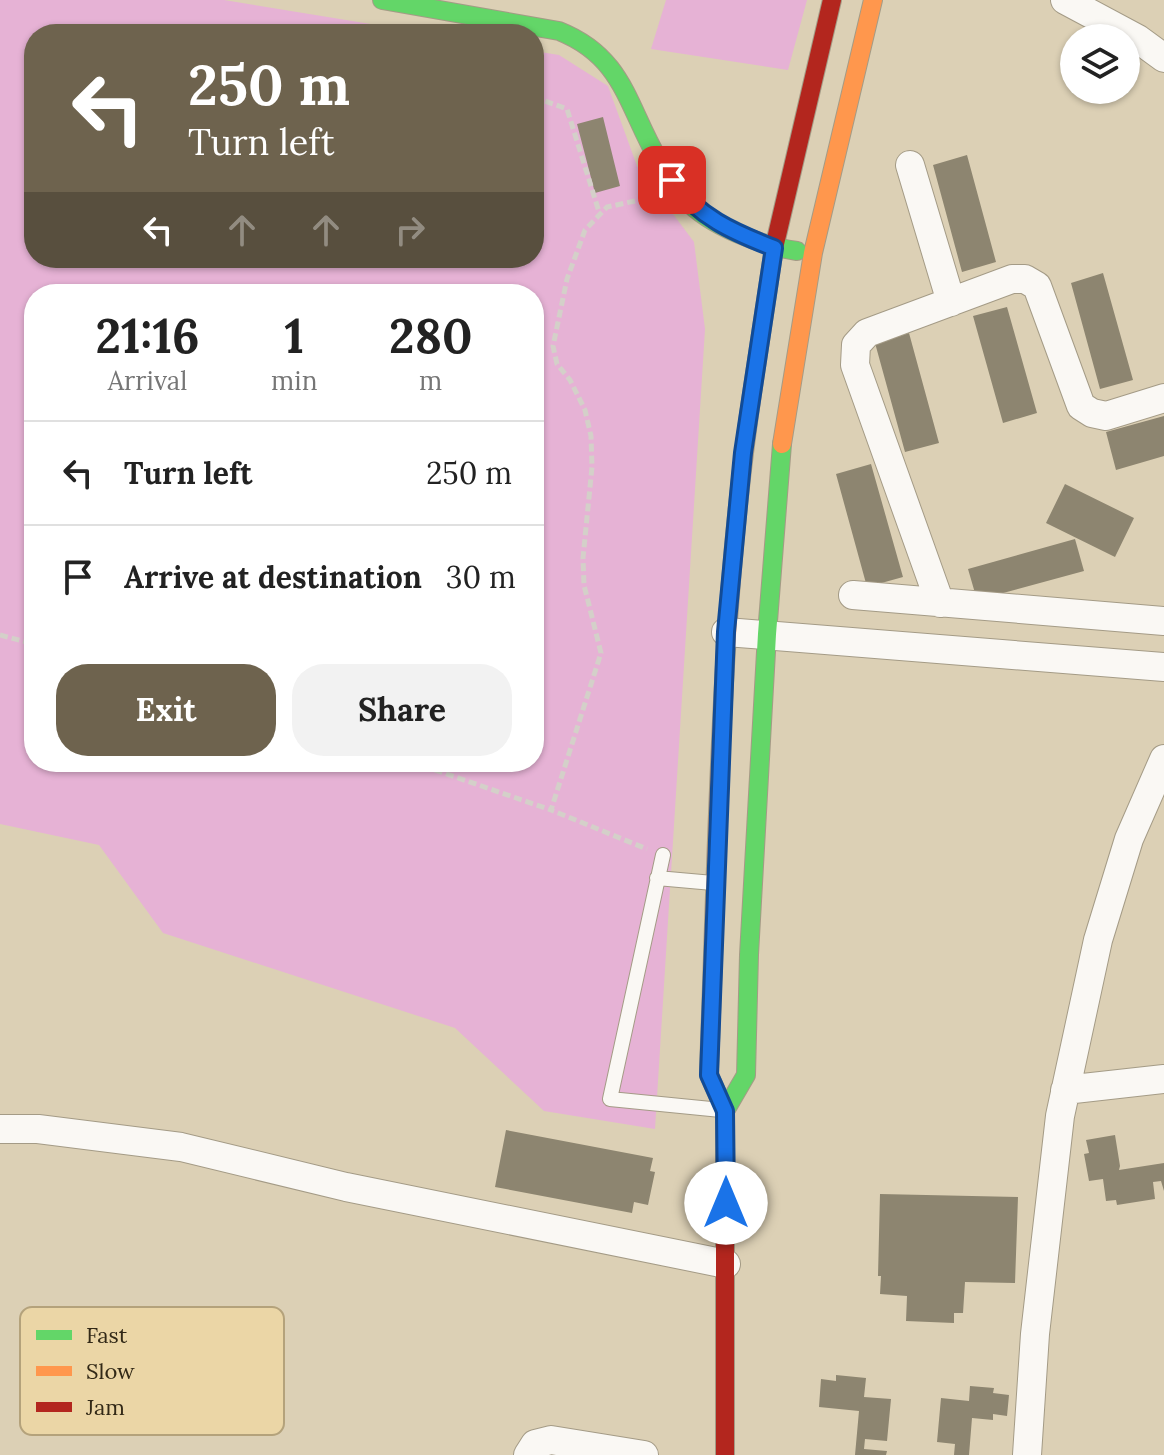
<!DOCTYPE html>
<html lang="en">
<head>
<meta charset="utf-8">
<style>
  :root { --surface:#fff; --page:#f2f2f2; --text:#222; --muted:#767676; --line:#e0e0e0; --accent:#6e634e }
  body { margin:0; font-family:Lora,serif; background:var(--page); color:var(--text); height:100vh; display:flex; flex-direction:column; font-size:30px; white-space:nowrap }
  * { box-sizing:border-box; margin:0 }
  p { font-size:26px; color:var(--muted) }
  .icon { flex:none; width:44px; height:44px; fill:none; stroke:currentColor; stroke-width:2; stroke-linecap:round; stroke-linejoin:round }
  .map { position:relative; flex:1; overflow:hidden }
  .panel { position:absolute; left:24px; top:284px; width:520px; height:488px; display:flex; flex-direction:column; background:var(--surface); border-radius:32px; box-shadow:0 2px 6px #0004 }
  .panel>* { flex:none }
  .banner { position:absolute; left:24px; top:24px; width:520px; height:244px; border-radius:32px; box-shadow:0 2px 6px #0004; background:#6e634e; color:#fff; overflow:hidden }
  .tools { position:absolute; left:1060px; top:24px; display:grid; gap:16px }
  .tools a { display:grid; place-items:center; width:80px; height:80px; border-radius:50%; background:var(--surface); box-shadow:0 2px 6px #0004; font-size:40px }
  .pin { position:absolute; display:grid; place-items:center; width:68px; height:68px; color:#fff; margin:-34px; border-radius:16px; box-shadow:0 4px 12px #0006 }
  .me { position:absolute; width:88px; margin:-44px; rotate:0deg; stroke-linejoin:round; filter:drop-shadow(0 0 6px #0008) }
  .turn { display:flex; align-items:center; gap:28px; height:168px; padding:0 32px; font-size:36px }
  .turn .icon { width:104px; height:104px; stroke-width:2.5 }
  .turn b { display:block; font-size:56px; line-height:68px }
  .lanes { display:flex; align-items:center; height:76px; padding:0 32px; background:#0003; justify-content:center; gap:40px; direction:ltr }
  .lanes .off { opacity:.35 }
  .eta { display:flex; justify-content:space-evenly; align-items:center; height:136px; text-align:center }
  .eta b { font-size:48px; font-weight:700; line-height:56px }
  .primary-button { display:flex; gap:16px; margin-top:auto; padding:16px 32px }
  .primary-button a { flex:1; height:92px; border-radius:32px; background:var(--accent); color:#fff; font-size:32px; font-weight:700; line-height:92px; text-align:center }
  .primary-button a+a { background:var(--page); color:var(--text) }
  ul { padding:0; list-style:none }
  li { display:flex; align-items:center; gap:24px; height:104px; padding:0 32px; border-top:2px solid var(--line) }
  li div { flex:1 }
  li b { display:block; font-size:30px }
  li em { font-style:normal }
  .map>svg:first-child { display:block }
  .green { fill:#e6b2d5; fill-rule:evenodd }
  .building { fill:#8d8570 }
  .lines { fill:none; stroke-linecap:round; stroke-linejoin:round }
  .lane-casing { stroke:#a49b86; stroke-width:16 }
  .street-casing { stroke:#a49b86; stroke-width:30 }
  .fast-casing { stroke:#a49b86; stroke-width:20 }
  .slow-casing { stroke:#a49b86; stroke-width:20 }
  .jam-casing { stroke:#a49b86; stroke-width:20 }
  .path { stroke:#d4d0c9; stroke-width:5; stroke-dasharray:8 4; stroke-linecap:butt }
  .lane { stroke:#faf8f4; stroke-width:14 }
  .street { stroke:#faf8f4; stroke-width:28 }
  .fast { stroke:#63d668; stroke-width:18 }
  .slow { stroke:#ff974d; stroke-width:18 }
  .jam { stroke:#b3261e; stroke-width:18 }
  .route-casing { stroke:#114b97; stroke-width:20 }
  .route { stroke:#1a73e8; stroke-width:14 }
  .key { fill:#ebd6a6; stroke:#b4a27b; stroke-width:2 }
  .key-label { font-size:22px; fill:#322917 }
</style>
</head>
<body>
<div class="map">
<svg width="1164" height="1455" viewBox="0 0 1164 1455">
  <rect width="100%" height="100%" fill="#dcd0b5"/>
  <path class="green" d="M0,0H224L432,34H34V258H534V51L559,55L608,86L637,166L694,242L705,329L655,1129L544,1111L455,1028L163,933L99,845L0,824ZM34,294H534V762H34Z
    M666,0H807L788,70L651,49Z"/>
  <path class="building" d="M603,117L620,186L595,193L577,124Z
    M967,155L996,262L962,272L933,165Z
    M1103,273L1133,380L1100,389L1071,283Z
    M1007,307L1037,413L1003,423L973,316Z
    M909,333L939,443L905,452L875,343Z
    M1164,416V456L1116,470L1106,432Z
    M871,464L903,577L867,587L836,474Z
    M1065,484L1134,518L1115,557L1046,523Z
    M1075,539L1084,571L977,600L968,569Z
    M506,1130L653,1158L650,1171L655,1172L648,1205L634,1202L632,1213L495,1187Z
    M1115,1135L1120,1166L1119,1170L1164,1163V1191L1161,1181L1153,1182L1155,1199L1117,1205L1116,1200L1106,1201L1103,1179L1089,1181L1084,1154L1089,1153L1086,1140Z
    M880,1194L1018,1197L1015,1283L965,1282L963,1313H954V1323L906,1321L907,1296L880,1294L881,1276H878Z
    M836,1375L866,1378L864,1397L891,1399L887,1441L865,1439L864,1449L887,1451L886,1455H855L859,1411L819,1407L821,1379L836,1381Z
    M970,1386L994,1388L993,1393L1009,1395L1007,1416L993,1414V1420L972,1418L969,1455H954L955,1444L937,1442L941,1398L969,1401Z"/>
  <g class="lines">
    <defs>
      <path id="lane" d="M663,855L610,1099L721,1110
        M657,878L713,883"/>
      <path id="street" d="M1065,0L1138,39L1164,58
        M910,165L951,302
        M853,595L1164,621
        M940,603L855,365L856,345L867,333L1012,279H1025L1037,286L1081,406L1092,413L1106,416L1164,398
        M726,632L1164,667
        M1065,1090L1164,1079
        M0,1129H38L181,1147L346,1187L726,1264
        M528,1455L535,1444L551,1440L644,1455
        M1027,1455L1035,1334L1060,1116L1098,940L1129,839L1164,759"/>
      <path id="fast" d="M382,0L559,31C624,57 627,106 658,159C666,172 676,189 686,200C710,226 762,246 797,251
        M725,1111L746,1075L749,955L767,634L782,444"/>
      <path id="slow" d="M782,444L813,253L873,0
        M709,1069C718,841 719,612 753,387"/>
      <path id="jam" d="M753,387L774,248L832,0
        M709,1069V1075L725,1111V1455"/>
    </defs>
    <use href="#lane" class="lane-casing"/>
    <use href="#street" class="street-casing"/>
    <use href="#fast" class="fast-casing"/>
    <use href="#slow" class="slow-casing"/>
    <use href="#jam" class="jam-casing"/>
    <path class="path" d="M534,97L567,109L600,215
      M635,201L607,207L585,230L567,279L553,346L557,364L570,380L585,410L591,436L592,467L583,558L584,585L601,653L551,810L647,849
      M0,635L34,644
      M412,762L551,810"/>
    <use href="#lane" class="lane"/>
    <use href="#street" class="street"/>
    <use href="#fast" class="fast"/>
    <use href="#slow" class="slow"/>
    <use href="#jam" class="jam"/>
  </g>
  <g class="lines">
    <defs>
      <path id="route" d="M672,180C698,217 733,232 774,248L743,453L726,632L709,1075L725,1111L726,1203"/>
    </defs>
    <use href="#route" class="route-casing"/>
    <use href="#route" class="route"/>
  </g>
  <rect x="20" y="1307" width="264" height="128" rx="12" class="key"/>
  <rect x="36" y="1330" width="36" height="10" fill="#63d668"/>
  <rect x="36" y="1366" width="36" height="10" fill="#ff974d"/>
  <rect x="36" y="1402" width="36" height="10" fill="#b3261e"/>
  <g class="key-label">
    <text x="86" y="1343">Fast</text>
    <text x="86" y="1379">Slow</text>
    <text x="86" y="1415">Jam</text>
  </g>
</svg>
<div class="tools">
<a><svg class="icon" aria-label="layers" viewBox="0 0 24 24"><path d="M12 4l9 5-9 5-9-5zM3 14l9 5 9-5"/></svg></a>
</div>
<div class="pin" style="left:672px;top:180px;background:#d93025"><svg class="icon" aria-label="arrive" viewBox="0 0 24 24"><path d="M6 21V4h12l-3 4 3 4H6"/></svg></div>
<svg class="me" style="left:726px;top:1203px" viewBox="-20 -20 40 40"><circle r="19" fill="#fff"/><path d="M0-13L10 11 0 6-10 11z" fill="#1a73e8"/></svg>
<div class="banner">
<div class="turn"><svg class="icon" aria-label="left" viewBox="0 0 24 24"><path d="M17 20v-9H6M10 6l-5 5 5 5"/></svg><div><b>250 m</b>Turn left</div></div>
<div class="lanes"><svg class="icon" aria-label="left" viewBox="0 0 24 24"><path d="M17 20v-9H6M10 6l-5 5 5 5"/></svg><svg class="icon off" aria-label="ahead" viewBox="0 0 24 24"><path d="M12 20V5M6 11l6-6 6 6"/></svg><svg class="icon off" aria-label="ahead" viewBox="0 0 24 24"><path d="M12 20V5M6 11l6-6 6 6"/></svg><svg class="icon off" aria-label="right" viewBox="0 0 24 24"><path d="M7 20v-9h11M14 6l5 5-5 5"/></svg></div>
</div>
<section class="panel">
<div class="eta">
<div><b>21:16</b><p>Arrival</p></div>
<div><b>1</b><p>min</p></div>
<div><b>280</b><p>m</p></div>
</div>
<ul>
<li><svg class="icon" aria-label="left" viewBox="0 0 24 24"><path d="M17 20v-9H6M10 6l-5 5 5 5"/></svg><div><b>Turn left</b></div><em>250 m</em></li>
<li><svg class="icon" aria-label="arrive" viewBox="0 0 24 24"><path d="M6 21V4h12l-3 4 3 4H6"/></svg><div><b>Arrive at destination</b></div><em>30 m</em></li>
</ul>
<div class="primary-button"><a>Exit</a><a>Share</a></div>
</section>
</div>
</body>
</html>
